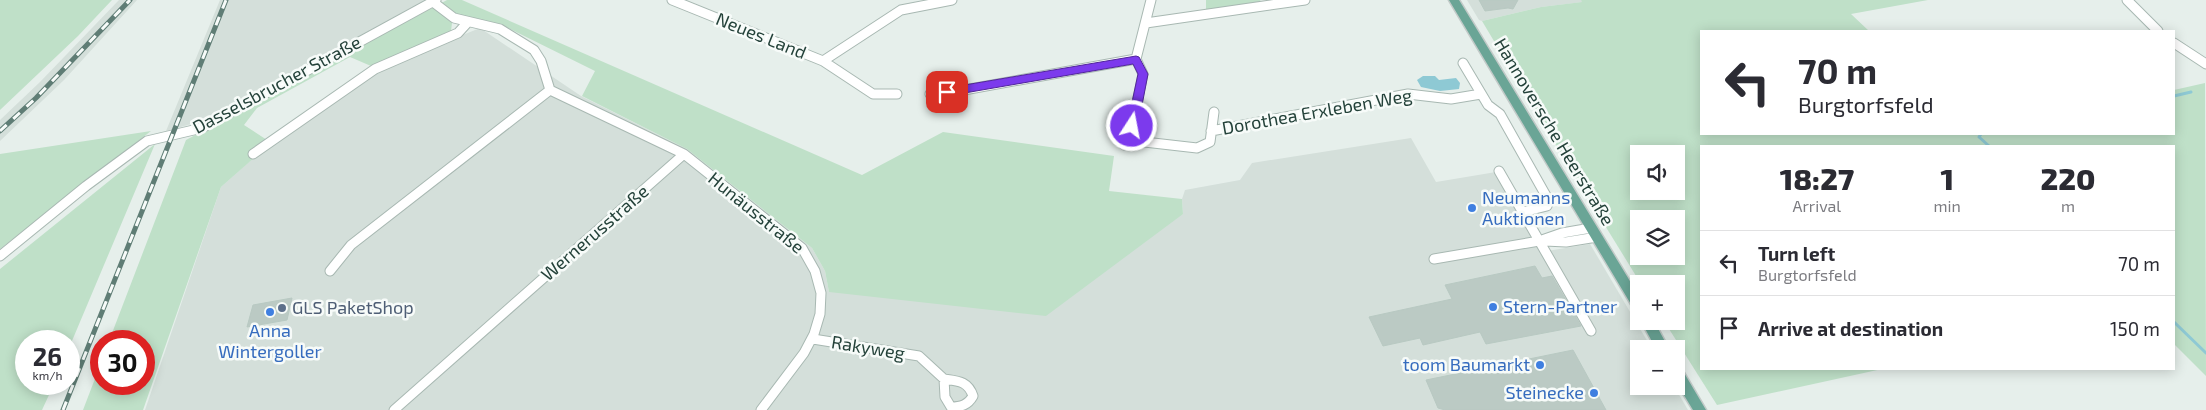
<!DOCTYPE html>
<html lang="en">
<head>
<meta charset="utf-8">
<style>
  :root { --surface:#fff; --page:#f2f2f3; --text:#2b2b33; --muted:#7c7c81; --line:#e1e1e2 }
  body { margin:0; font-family:"Exo 2",sans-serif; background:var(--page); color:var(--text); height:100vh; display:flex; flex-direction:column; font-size:19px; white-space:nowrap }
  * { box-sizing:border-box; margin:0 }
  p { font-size:16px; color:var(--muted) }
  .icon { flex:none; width:28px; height:28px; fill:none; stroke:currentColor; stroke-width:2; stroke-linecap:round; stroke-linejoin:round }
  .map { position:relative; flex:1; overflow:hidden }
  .panel { position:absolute; left:1700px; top:145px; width:475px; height:225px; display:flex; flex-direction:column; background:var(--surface); border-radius:0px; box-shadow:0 2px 12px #0003 }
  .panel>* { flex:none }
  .top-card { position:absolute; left:1700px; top:30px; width:475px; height:105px; border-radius:0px; box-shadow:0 2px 12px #0003; background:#fff; color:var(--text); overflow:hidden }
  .fabs { position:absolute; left:1630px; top:145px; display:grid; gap:10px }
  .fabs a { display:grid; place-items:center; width:55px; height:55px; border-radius:0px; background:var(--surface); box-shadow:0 2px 12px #0003; font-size:25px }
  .speed { position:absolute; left:15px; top:330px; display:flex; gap:10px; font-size:25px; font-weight:700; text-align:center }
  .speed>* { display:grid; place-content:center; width:65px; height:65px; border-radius:50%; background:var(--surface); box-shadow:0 2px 12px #0003; line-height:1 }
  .speed small { font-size:12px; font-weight:400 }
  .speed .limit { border:8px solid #d22; background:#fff; color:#111 }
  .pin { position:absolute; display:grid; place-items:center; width:42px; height:42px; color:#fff; margin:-21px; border-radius:10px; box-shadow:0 2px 8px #0006 }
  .me { position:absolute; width:55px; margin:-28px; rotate:11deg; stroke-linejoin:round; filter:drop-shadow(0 0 4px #0008) }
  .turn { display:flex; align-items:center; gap:18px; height:105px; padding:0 15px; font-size:22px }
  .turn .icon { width:65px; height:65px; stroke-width:2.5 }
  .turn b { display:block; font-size:35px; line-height:42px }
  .eta { display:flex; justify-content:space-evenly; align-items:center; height:85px; text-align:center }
  .eta b { font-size:30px; font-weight:800; line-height:35px }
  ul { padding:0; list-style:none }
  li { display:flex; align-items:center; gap:15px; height:65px; padding:0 15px; border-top:1px solid var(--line) }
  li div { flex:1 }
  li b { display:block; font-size:19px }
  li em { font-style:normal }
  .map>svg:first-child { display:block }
  .built { fill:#d4dfda }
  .green { fill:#bfe0c8; fill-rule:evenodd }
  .water { fill:#8ec9d4 }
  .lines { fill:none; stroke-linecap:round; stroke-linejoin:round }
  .stream { stroke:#8ec9d4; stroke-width:3 }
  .building { fill:#bbcac4; stroke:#b8c9c2 }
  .minor-casing { stroke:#a8b8b2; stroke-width:11 }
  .major-casing { stroke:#c2cac8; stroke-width:3 }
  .minor { stroke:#fff; stroke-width:9 }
  .major { fill:#6aa596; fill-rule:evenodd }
  .rail-casing { stroke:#5f7d75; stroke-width:5 }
  .rail { stroke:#f7fbf9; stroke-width:3; stroke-dasharray:9; stroke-linecap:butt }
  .route { fill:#7c3aed; stroke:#51269a }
  .shop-dot { fill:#3f7fe0; stroke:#f7fbf9; stroke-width:2 }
  .service-dot { fill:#5c6f8a; stroke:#f7fbf9; stroke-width:2 }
  .labels { text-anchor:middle; stroke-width:5; stroke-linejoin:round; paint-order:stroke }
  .street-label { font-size:18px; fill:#24423a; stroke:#f7fbf9 }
  .shop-label { font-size:18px; fill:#366cbe; stroke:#f7fbf9; text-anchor:start }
  .service-label { font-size:18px; fill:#4e5e75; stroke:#f7fbf9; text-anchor:start }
</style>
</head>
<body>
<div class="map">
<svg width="2206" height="410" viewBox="0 0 2206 410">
  <rect width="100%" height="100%" fill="#e6efeb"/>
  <path class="built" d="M119,0H137L64,80L0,141V120L40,82Z
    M220,0H426L209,119L166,131Z
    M1467,0H1581L1583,2L1541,7L1482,21L1479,20Z
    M480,28L581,96L687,149L812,248L825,271L829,292L1183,214L1182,199L1185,190L1240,180L1252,163L1411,138L1436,182L1496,172L1541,252L1590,244L1652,349H1639V386H1674L1688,410H145L221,187L250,161L384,67Z"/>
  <path class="green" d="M0,0H112L78,36L0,110Z
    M447,0H462L862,175L943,132L1114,156L1109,191L1182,199L1183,214L1046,316L829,292L825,271L812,248L687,149L582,96L595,71L508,28L464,17L452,23L451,31L371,66L350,57L257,108L244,125L267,140L248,153L255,157L221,187L143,410H83L101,363V384H144V341H109L186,140Z
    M1206,0H1260L1262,4L1206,11Z
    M1581,0H1928L1851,14L1869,31H1701V134H2174V90L2205,83L2206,376L2174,344V146H1701V369H1882L1717,405L1664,321H1676V284H1641L1572,172L1482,21L1541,7L1582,2ZM1639,154H1676V191H1639ZM1639,219H1676V256H1639Z
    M151,131L0,249V154Z
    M155,144L69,348V341H26V384H54L42,410H0V269Z"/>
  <path class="water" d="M1423,76H1435L1439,80L1456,78L1460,83L1459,89L1440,91L1421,87L1417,80Z"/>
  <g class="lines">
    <path class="stream" d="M2174,96L2191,92
      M1981,134L1979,137L1989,146
      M2174,322L2206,353"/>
  </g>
  <path class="building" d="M1479,0H1518L1513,9L1508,8L1485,11Z
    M1535,266L1542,278L1552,276L1581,326L1486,344L1480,332L1423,345L1420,338L1383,346L1369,317L1452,299L1445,285Z
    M292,298L287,320L247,327L253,305Z
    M1573,350L1606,410H1445L1438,408L1426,380Z"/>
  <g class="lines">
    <defs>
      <path id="minor" d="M672,0L823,61L901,10L952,0
        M2127,0L2158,31
        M433,2L454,18L500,29L534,50L541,61L550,90L684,154L802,248L815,271L821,293L820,314L814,334L804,353L761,410
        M1146,23L1305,0
        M2174,43L2206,64
        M823,61L873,94H897
        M1463,63L1488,105L1500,114L1549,201L1547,206L1523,212
        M930,94L964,90L1136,59
        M1211,131L1408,94L1451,99L1481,94
        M1127,140L1197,148L1210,142L1214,112
        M1124,145L1132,126L1143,74L1136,59L1151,0
        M253,154L375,69L458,33L468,22
        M1499,171L1591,331
        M1545,241L1566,242L1597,237
        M0,256L86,186L147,141L202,128L436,0
        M1434,259L1539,241L1562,233L1591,228
        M330,271L351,245L550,90
        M813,339L919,356L944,379
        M944,379C958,381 968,381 973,396C968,405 961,407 951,407L945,397Z
        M394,410L684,154"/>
      <path id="major" d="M1449,0H1459L1639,296V312L1635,311Z
        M1641,321H1654L1669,349H1656Z
        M1676,365L1680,366L1706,410H1693L1676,382Z"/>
    </defs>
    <use href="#minor" class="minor-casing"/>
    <use href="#major" class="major-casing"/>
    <use href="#minor" class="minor"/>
    <use href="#major" class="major"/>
    <defs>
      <path id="rail" d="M0,131L36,98L130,0
        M63,410L226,0"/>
    </defs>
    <use href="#rail" class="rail-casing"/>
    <use href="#rail" class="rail"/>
  </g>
  <path class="route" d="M1136,56L1139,57L1148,74L1138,126L1132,130L1127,126L1138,74L1133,64L947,96L942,92L947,88Z"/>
  <g class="shop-dot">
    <circle cx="1472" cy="208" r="5"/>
    <circle cx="1493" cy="307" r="5"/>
    <circle cx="270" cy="312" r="5"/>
    <circle cx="1540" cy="365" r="5"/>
    <circle cx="1594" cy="393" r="5"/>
  </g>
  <circle class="service-dot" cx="282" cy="308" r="5"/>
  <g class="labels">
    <g class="street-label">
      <text transform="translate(761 36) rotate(22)" y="6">Neues Land</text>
      <text transform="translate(277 85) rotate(-28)" y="6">Dasselsbrucher Straße</text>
      <text transform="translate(1317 112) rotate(-10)" y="6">Dorothea Erxleben Weg</text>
      <text transform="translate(1554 132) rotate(59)" y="6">Hannoversche Heerstraße</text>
      <text transform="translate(756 213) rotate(39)" y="6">Hunäusstraße</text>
      <text transform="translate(595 233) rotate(-41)" y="6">Wernerusstraße</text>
      <text transform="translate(868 348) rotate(9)" y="6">Rakyweg</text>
    </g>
    <g class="shop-label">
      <text x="1482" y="204">Neumanns<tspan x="1482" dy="21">Auktionen</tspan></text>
      <text x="1503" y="313">Stern-Partner</text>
      <text x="270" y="337" text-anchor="middle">Anna<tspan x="270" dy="21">Wintergoller</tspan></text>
      <text x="1530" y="371" text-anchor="end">toom Baumarkt</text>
      <text x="1584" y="399" text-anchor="end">Steinecke</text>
    </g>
    <g class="service-label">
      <text x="292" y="314">GLS PaketShop</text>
    </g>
  </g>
</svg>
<div class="fabs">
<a><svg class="icon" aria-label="sound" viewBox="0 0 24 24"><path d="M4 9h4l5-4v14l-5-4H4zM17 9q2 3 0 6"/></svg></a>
<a><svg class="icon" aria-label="layers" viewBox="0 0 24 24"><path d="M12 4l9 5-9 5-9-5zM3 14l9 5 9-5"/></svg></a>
<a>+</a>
<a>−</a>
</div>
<div class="speed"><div>26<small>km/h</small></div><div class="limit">30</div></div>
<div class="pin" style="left:947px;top:92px;background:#d93025"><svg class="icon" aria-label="arrive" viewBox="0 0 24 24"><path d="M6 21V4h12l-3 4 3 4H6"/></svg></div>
<svg class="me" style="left:1132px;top:126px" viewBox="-20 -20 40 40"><circle r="17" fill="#7c3aed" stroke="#fff" stroke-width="3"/><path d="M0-11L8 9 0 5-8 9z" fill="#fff"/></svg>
<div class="top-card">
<div class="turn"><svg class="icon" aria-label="left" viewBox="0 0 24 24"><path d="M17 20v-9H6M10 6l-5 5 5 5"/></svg><div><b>70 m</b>Burgtorfsfeld</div></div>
</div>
<section class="panel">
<div class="eta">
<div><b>18:27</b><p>Arrival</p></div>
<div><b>1</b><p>min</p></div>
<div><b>220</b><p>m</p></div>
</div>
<ul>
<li><svg class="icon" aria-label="left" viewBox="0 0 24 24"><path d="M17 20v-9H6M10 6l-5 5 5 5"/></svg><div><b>Turn left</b><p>Burgtorfsfeld</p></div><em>70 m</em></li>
<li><svg class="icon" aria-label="arrive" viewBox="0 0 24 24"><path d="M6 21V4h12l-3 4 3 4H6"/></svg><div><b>Arrive at destination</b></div><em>150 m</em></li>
</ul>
</section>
</div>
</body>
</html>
